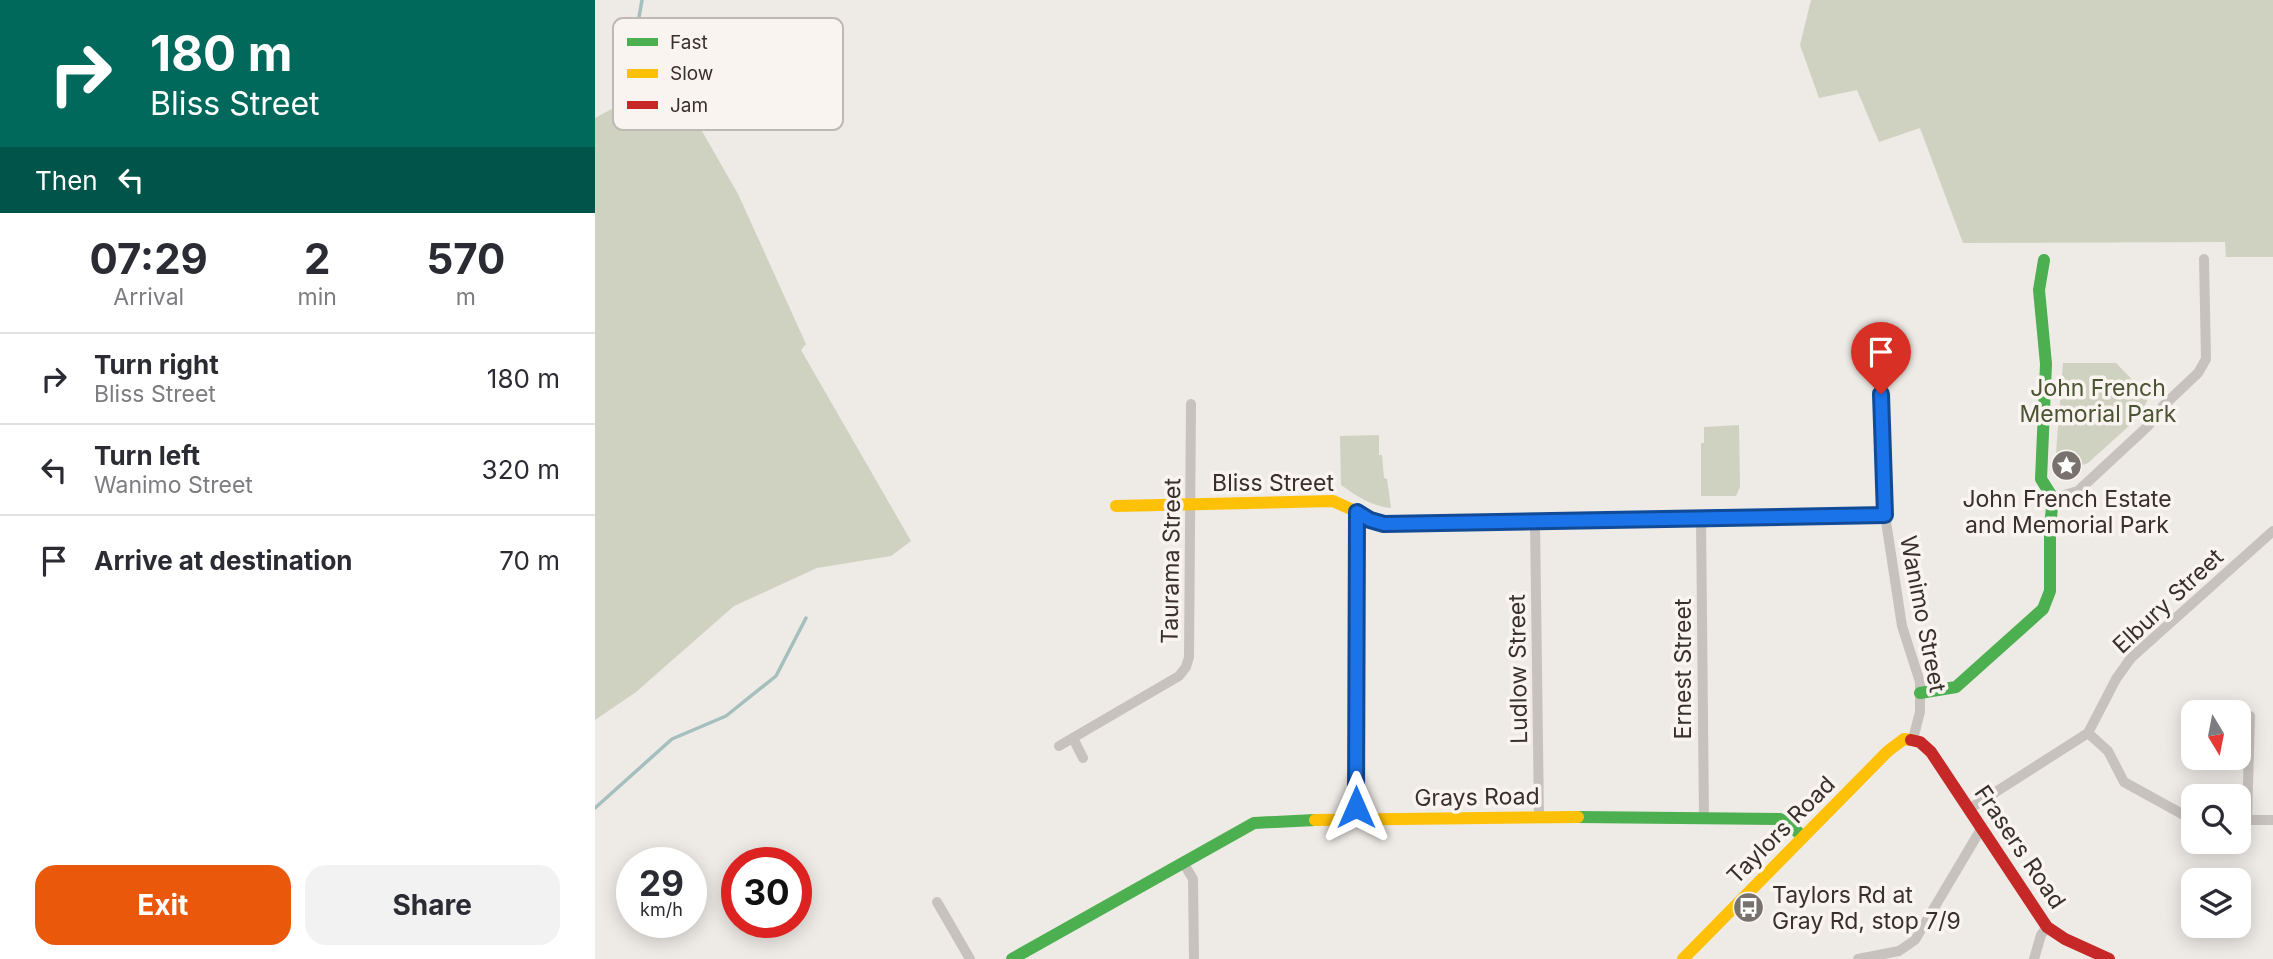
<!DOCTYPE html>
<html lang="en">
<head>
<meta charset="utf-8">
<style>
  :root { --surface:#fff; --page:#f2f2f3; --text:#2b2b33; --muted:#7c7c81; --line:#e1e1e2; --accent:#ea580c }
  body { margin:0; font-family:Inter,sans-serif; background:var(--page); color:var(--text); height:100vh; display:flex; flex-direction:column; font-size:26px; white-space:nowrap }
  * { box-sizing:border-box; margin:0 }
  p { font-size:23px; color:var(--muted) }
  .icon { flex:none; width:38px; height:38px; fill:none; stroke:currentColor; stroke-width:2; stroke-linecap:round; stroke-linejoin:round }
  .map { position:relative; flex:1; overflow:hidden }
  .drawer { display:flex; flex-direction:column; background:var(--surface); width:595px }
  .drawer>* { flex:none }
  .top-card { background:#00695c; color:#fff; overflow:hidden }
  .needle { width:46px; rotate:170deg }
  .fabs { position:absolute; left:1586px; top:700px; display:grid; gap:14px }
  .fabs a { display:grid; place-items:center; width:70px; height:70px; border-radius:14px; background:var(--surface); box-shadow:0 4px 18px #0003; font-size:35px }
  .speed { position:absolute; left:21px; top:847px; display:flex; gap:14px; font-size:35px; font-weight:700; text-align:center }
  .speed>* { display:grid; place-content:center; width:91px; height:91px; border-radius:50%; background:var(--surface); box-shadow:0 4px 18px #0003; line-height:1 }
  .speed small { font-size:18px; font-weight:400 }
  .speed .limit { border:10px solid #d22; background:#fff; color:#111 }
  .pin { position:absolute; display:grid; place-items:center; width:60px; height:60px; color:#fff; margin:-72px -30px; border-radius:50% 50% 50% 0; rotate:-45deg; box-shadow:0 0 7px #0007 }
  .pin .icon { rotate:45deg }
  .me { position:absolute; width:77px; margin:-38px; rotate:0deg; stroke-linejoin:round; filter:drop-shadow(0 0 5px #0008) }
  .turn { display:flex; align-items:center; gap:24px; height:147px; padding:0 35px; font-size:32px }
  .turn .icon { width:91px; height:91px; stroke-width:2.5 }
  .turn b { display:block; font-size:49px; line-height:60px }
  .then { display:flex; align-items:center; height:66px; padding:0 35px; background:#0003; gap:14px; font-size:26px }
  .eta { display:flex; justify-content:space-evenly; align-items:center; height:119px; text-align:center }
  .eta b { font-size:42px; font-weight:700; line-height:49px }
  .action { display:flex; gap:14px; margin-top:auto; padding:14px 35px }
  .action a { flex:1; height:80px; border-radius:21px; background:var(--accent); color:#fff; font-size:28px; font-weight:700; line-height:80px; text-align:center }
  .action a+a { background:var(--page); color:var(--text) }
  ul { padding:0; list-style:none }
  li { display:flex; align-items:center; gap:21px; height:91px; padding:0 35px; border-top:2px solid var(--line) }
  li div { flex:1 }
  li b { display:block; font-size:26px }
  li em { font-style:normal }
  main { display:flex; flex:1; min-height:0 }
  .map>svg:first-child { display:block }
  .green { fill:#d0d2c1 }
  .lines { fill:none; stroke-linecap:round; stroke-linejoin:round }
  .stream { stroke:#a4bfbd; stroke-width:3.5 }
  .street { stroke:#c8c2be; stroke-width:10 }
  .fast { stroke:#4caf50; stroke-width:12 }
  .slow { stroke:#ffc107; stroke-width:12 }
  .jam { stroke:#c62828; stroke-width:12 }
  .route-casing { stroke:#114b97; stroke-width:18 }
  .route { stroke:#1a73e8; stroke-width:12 }
  .labels { text-anchor:middle; stroke-width:7; stroke-linejoin:round; paint-order:stroke }
  .park-label { font-size:23px; fill:#4a5433; stroke:#f9f4ef }
  .street-label { font-size:23px; fill:#39302c; stroke:#f9f4ef }
  .poi-label { font-size:23px; fill:#39302c; stroke:#f9f4ef }
  .key { fill:#f9f4ef; stroke:#bfb9b4; stroke-width:2 }
  .key-label { font-size:19px; fill:#39302c }
</style>
</head>
<body>
<main>
<section class="drawer">
<div class="top-card">
<div class="turn"><svg class="icon" aria-label="right" viewBox="0 0 24 24"><path d="M7 20v-9h11M14 6l5 5-5 5"/></svg><div><b>180 m</b>Bliss Street</div></div>
<div class="then">Then<svg class="icon" aria-label="left" viewBox="0 0 24 24"><path d="M17 20v-9H6M10 6l-5 5 5 5"/></svg></div>
</div>
<div class="eta">
<div><b>07:29</b><p>Arrival</p></div>
<div><b>2</b><p>min</p></div>
<div><b>570</b><p>m</p></div>
</div>
<ul>
<li><svg class="icon" aria-label="right" viewBox="0 0 24 24"><path d="M7 20v-9h11M14 6l5 5-5 5"/></svg><div><b>Turn right</b><p>Bliss Street</p></div><em>180 m</em></li>
<li><svg class="icon" aria-label="left" viewBox="0 0 24 24"><path d="M17 20v-9H6M10 6l-5 5 5 5"/></svg><div><b>Turn left</b><p>Wanimo Street</p></div><em>320 m</em></li>
<li><svg class="icon" aria-label="arrive" viewBox="0 0 24 24"><path d="M6 21V4h12l-3 4 3 4H6"/></svg><div><b>Arrive at destination</b></div><em>70 m</em></li>
</ul>
<div class="action"><a>Exit</a><a>Share</a></div>
</section>
<div class="map">
<svg width="1678" height="959" viewBox="0 0 1678 959">
  <rect width="100%" height="100%" fill="#eeeae6"/>
  <path class="green" d="M1216,0H1678V257H1631L1630,242L1368,243L1325,128L1284,142L1262,90L1224,98L1205,45Z
    M76,77L143,194L211,344L206,350L316,541L296,556L222,568L139,606L41,692L0,720V118Z
    M1468,363H1521L1554,397L1544,417L1493,463L1485,466L1468,467L1461,453Z
    M1144,425L1145,487L1141,496H1106V443H1109V427Z
    M784,435V455H787L789,478L792,479L796,508C776,506 763,497 746,485L745,436Z"/>
  <g class="lines">
    <path class="stream" d="M41,61L39,46L47,0
      M0,808L77,739L131,716L181,676L211,618"/>
    <path class="street" d="M1284,328L1290,515L1307,626L1325,682V712L1318,739
      M1458,498L1483,491L1553,426L1568,406L1603,373L1611,359L1609,259
      M1106,518L1109,819
      M940,521L944,817
      M1493,733L1513,751L1529,782L1598,820
      M478,738L488,758
      M464,746L584,676L591,667L594,657L596,404
      M1374,809L1493,733L1521,679L1536,658L1678,531
      M761,820L762,512
      M1643,820H1678
      M1652,820L1655,716
      M589,864L598,879L599,959
      M342,902L375,959
      M1263,959L1304,951L1320,940L1386,829
      M1439,959L1446,935L1452,927"/>
    <path class="fast" d="M1325,693L1361,687L1448,609L1455,591V526L1458,498L1446,479L1451,364L1444,290L1449,260
      M983,817L1185,819L1192,822L1208,837
      M417,959L659,823L720,820"/>
    <path class="slow" d="M521,506L738,501L789,524L962,521
      M720,820L983,817
      M1088,959L1293,751L1309,739L1316,740"/>
    <path class="jam" d="M962,521L1290,515
      M1316,740L1325,742L1336,752L1452,927L1470,939L1514,959"/>
  </g>
  <g class="lines">
    <defs>
      <path id="route" d="M761,807L762,512L775,520L789,524L1290,515L1286,394"/>
    </defs>
    <use href="#route" class="route-casing"/>
    <use href="#route" class="route"/>
  </g>
  <defs>
    <symbol id="sight-disc" viewBox="-11 -11 22 22"><circle r="9.5" fill="#78716d" stroke="#f9f4ef"/><path d="M0-6L1.8-2.2L6-1.7L2.9 1.2L3.7 5.4L0 3.3L-3.7 5.4L-2.9 1.2L-6-1.7L-1.8-2.2Z" fill="#fff"/></symbol>
    <symbol id="bus-disc" viewBox="-11 -11 22 22"><circle r="9.5" fill="#78716d" stroke="#f9f4ef"/><path d="M-5-6H5V4H4V6H2V4H-2V6H-4V4H-5ZM-3.5-4V0h7V-4ZM-3.5 1.2v1.5H-2V1.2ZM2 1.2v1.5H3.5V1.2Z" fill="#fff"/></symbol>
  </defs>
  <g fill-rule="evenodd">
    <use href="#sight-disc" x="1454" y="448" width="35" height="35"/>
    <use href="#bus-disc" x="1136" y="890" width="35" height="35"/>
  </g>
  <g class="labels">
    <g class="park-label">
      <text x="1503" y="396">John French<tspan x="1503" dy="26">Memorial Park</tspan></text>
    </g>
    <g class="street-label">
      <text x="678" y="491">Bliss Street</text>
      <text transform="translate(576 561) rotate(-89)" y="8">Taurama Street</text>
      <text transform="translate(1573 601) rotate(-43)" y="8">Elbury Street</text>
      <text transform="translate(1328 614) rotate(79)" y="8">Wanimo Street</text>
      <text transform="translate(923 669) rotate(-91)" y="8">Ludlow Street</text>
      <text transform="translate(1088 669) rotate(-90)" y="8">Ernest Street</text>
      <text transform="translate(882 797) rotate(-1)" y="8">Grays Road</text>
      <text transform="translate(1186 830) rotate(-45)" y="8">Taylors Road</text>
      <text transform="translate(1425 847) rotate(56)" y="8">Frasers Road</text>
    </g>
    <g class="poi-label">
      <text x="1472" y="507">John French Estate<tspan x="1472" dy="26">and Memorial Park</tspan></text>
      <text x="1177" y="903" text-anchor="start">Taylors Rd at<tspan x="1177" dy="26">Gray Rd, stop 7/9</tspan></text>
    </g>
  </g>
  <rect x="18" y="18" width="230" height="112" rx="10" class="key"/>
  <rect x="32" y="38" width="31" height="8" fill="#4caf50"/>
  <rect x="32" y="69" width="31" height="9" fill="#ffc107"/>
  <rect x="32" y="101" width="31" height="8" fill="#c62828"/>
  <g class="key-label">
    <text x="75" y="49">Fast</text>
    <text x="75" y="80">Slow</text>
    <text x="75" y="112">Jam</text>
  </g>
</svg>
<div class="fabs">
<a><svg class="needle" viewBox="-14 -14 28 28"><path d="M0-13l5 13h-10z" fill="#e53935"/><path d="M0 13l5-13h-10z" fill="#7c7c81"/></svg></a>
<a><svg class="icon" aria-label="search" viewBox="0 0 24 24"><circle cx="10" cy="10" r="6"/><path d="M15 15l6 6"/></svg></a>
<a><svg class="icon" aria-label="layers" viewBox="0 0 24 24"><path d="M12 4l9 5-9 5-9-5zM3 14l9 5 9-5"/></svg></a>
</div>
<div class="speed"><div>29<small>km/h</small></div><div class="limit">30</div></div>
<div class="pin" style="left:1286px;top:394px;background:#d93025"><svg class="icon" aria-label="arrive" viewBox="0 0 24 24"><path d="M6 21V4h12l-3 4 3 4H6"/></svg></div>
<svg class="me" style="left:761px;top:807px" viewBox="-20 -20 40 40"><path d="M0-17L14 15 0 8-14 15z" fill="#1a73e8" stroke="#fff" stroke-width="4"/></svg>
</div>
</main>
</body>
</html>
